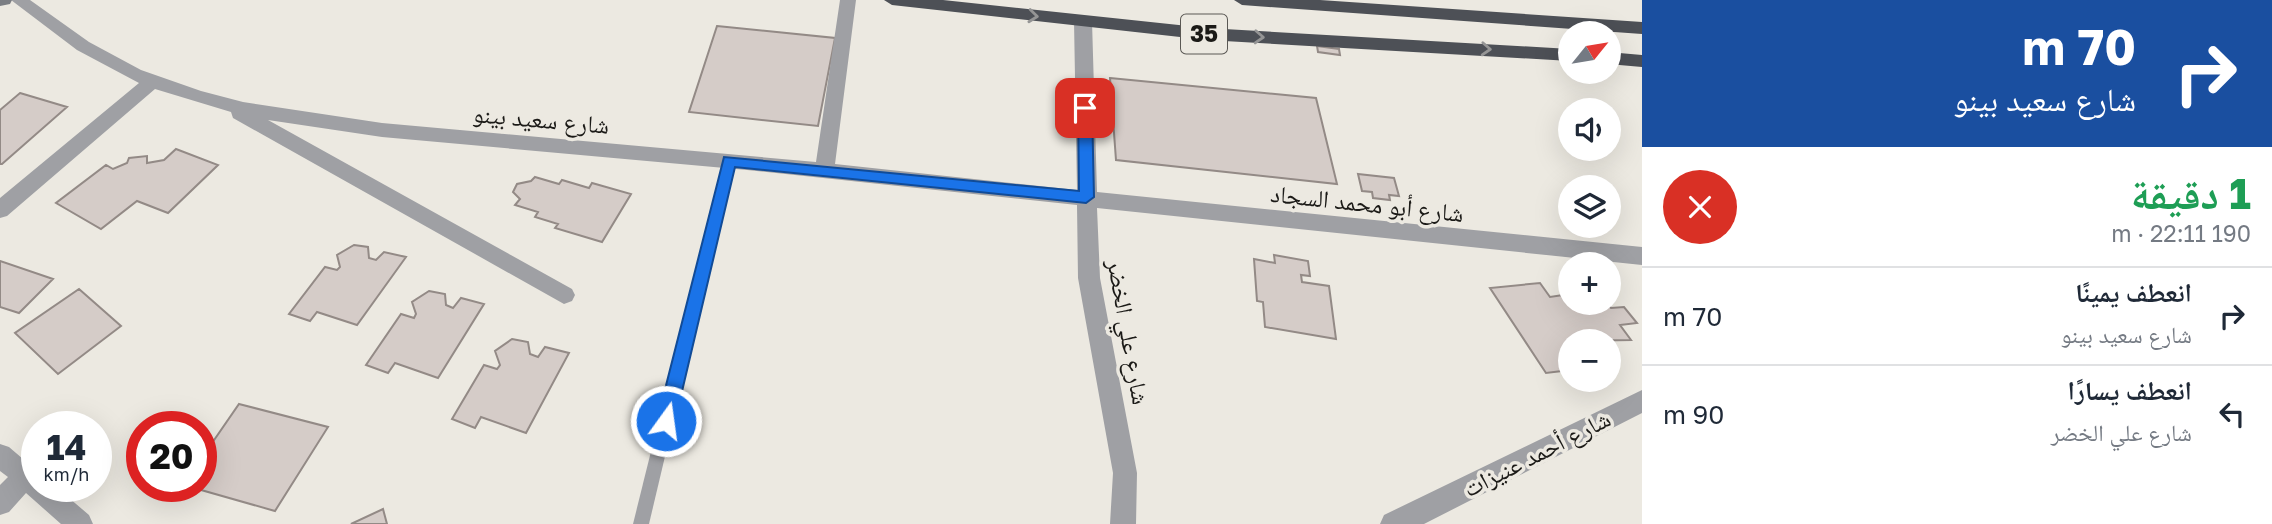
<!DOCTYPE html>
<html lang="ar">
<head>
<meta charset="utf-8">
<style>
  :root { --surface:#fff; --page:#f6f6f7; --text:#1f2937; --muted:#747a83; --line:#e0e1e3 }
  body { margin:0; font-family:"Golos Text","Noto Naskh Arabic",sans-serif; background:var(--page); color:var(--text); direction:rtl; height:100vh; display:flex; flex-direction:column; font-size:26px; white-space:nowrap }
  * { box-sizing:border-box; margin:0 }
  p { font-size:23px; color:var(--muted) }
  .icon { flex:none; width:38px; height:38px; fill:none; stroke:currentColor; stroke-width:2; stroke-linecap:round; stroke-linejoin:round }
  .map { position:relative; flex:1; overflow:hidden; direction:ltr }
  .panel { display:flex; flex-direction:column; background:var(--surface); width:630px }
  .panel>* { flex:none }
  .banner { background:#1a4fa0; color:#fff; overflow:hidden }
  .needle { width:46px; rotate:60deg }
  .fabs { position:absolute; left:1558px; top:21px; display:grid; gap:14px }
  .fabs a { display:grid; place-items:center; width:63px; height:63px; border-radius:50%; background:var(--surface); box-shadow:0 7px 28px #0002; font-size:35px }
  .speed { position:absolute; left:21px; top:411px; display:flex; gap:14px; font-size:35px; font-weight:700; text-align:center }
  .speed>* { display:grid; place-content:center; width:91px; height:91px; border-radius:50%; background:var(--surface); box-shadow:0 7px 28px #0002; line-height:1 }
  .speed small { font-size:18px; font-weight:400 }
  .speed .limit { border:10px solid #d22; background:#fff; color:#111 }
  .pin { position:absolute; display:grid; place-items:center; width:60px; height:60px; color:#fff; margin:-30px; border-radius:14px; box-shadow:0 4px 10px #0006 }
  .me { position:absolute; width:77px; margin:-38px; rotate:14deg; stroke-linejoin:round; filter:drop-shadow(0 0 5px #0008) }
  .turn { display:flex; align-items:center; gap:24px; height:147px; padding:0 21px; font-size:32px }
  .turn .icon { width:91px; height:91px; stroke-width:2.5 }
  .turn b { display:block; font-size:49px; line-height:60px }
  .round { display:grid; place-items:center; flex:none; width:74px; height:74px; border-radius:37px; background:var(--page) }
  .summary { display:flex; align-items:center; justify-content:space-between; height:119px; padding:0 21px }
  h1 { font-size:42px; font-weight:700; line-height:52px; color:#1e9e55 }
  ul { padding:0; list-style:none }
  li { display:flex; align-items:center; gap:21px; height:98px; padding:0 21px; border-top:2px solid var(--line) }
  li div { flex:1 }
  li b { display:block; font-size:26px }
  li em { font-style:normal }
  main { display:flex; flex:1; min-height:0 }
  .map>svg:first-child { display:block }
  .building { fill:#d5ccc8; stroke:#938a86; stroke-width:2 }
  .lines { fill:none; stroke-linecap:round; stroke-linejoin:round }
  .lane { fill:#9fa0a4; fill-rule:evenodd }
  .street { fill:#9fa0a4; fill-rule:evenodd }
  .secondary { fill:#7b7e83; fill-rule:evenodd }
  .highway { fill:#4d5056; fill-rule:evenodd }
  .oneway { stroke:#959595 }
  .route { fill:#1a73e8; stroke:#114b97; stroke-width:2 }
  .labels { text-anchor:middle; stroke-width:7; stroke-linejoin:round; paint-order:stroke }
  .shield { fill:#ece9e1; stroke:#5a5854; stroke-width:2 }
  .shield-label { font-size:23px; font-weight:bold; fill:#1b1a17 }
  .street-label { font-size:24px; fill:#1b1a17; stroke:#ece9e1 }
</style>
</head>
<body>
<main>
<section class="panel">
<div class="banner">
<div class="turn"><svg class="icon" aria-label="right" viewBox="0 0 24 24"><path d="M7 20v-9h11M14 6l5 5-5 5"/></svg><div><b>70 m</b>شارع سعيد بينو</div></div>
</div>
<div class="summary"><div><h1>1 دقيقة</h1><p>190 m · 22:11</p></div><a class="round" style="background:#d93025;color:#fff"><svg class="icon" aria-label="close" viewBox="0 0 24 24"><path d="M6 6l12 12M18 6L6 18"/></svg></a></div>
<ul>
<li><svg class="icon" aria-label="right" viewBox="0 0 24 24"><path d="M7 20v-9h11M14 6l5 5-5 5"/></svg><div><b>انعطف يمينًا</b><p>شارع سعيد بينو</p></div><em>70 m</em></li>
<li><svg class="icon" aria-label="left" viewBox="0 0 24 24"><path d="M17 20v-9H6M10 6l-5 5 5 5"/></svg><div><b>انعطف يسارًا</b><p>شارع علي الخضر</p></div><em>90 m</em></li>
</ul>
</section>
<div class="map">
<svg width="1642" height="524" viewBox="0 0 1642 524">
  <rect width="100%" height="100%" fill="#ece9e1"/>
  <path class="building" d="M717,26L835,38L818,126L689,112Z
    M1317,46L1339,49L1340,55L1318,52Z
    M1110,78L1316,98L1337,184L1116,160Z
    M20,93L67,107L2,164H0V110Z
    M176,149L218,165L168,213L137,201L101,229L56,203L106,165L113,169L127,163L129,158L147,156V163L164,160Z
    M1358,174L1394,178L1399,196L1389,195L1390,200L1373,198L1372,192L1362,191Z
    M535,177L559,184L562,180L589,188L592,183L631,194L602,242L555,228L558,224L535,217L538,212L515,205L520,199L513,192L517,184L531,181Z
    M354,245L368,247L369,258L376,260L384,252L406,257L357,325L317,312L310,321L289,314L325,267L337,270L340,267L337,255Z
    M1274,255L1308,261L1310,276L1301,275L1302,282L1329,286L1336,339L1265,327L1263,302L1257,301L1254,259L1275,263Z
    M0,261L53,279L19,313L0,307Z
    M1540,283L1550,297L1570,294V303H1607L1611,308L1624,307L1637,323L1620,325L1631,340L1570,341V370L1546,373L1490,288Z
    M79,289L121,326L58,374L15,333Z
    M429,291L445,294L446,305L453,308L461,298L484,304L438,378L395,363L388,373L366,365L401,314L414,318L416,314L412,302Z
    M512,339L528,342L530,354L538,357L545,347L569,353L526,433L481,417L475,428L452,419L484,365L497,369L500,365L495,351Z
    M239,404L328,427L275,511L187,486H201V459Z
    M383,509L387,524H351Z"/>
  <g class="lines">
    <path class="lane" d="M729,156L735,161L649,524H633L723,161Z"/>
    <path class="street" d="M11,0H30L89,42L141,70L201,91L243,102L382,123L816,162L840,0H856L835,164L1077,190L1074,21L1083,15L1092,21L1097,192L1642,247V265L1097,208L1100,278L1137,473L1136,524H1110L1113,473L1078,278L1077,205L747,170L382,137L268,120L572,289L575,295L572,301L564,304L233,118L231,112L155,89L7,216L0,218V198L139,83L77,50Z
      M1642,390V413L1424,524H1380L1384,515Z
      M0,444L9,447L37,471V486H55L89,515L93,524H61L26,493L9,512L0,515V485L8,477L0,471Z"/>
    <path class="secondary" d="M0,0H12L10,4L0,6Z"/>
    <path class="highway" d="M884,0H943L1207,28L1570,49V61L1207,40L892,5Z
      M1234,0H1320L1642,22V34L1242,5Z
      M1608,52L1642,55V67L1608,64Z"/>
  </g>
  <defs><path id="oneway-chevron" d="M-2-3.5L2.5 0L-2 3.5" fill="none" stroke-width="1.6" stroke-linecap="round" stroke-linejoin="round" transform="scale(1.75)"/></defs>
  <g class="oneway">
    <use href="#oneway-chevron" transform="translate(1033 16) rotate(6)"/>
    <use href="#oneway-chevron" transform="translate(1259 37) rotate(3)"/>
    <use href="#oneway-chevron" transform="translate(1486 49) rotate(3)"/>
  </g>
  <path class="route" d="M1085,103L1092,108L1094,197L1086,203L735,167L675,421L672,427L666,429L660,427L657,421L724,157L1079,191L1078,108Z"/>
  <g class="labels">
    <rect class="shield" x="1181" y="14.5" width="46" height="39" rx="5"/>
    <g class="shield-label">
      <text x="1204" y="42">35</text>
    </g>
    <g class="street-label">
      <text transform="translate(541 120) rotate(5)" y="8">شارع سعيد بينو</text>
      <text transform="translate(1367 204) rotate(6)" y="8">شارع أبو محمد السجاد</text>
      <text transform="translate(1128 332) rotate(80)" y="8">شارع علي الخضر</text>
      <text transform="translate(1537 454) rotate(-27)" y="8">شارع أحمد عنيزات</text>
    </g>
  </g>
</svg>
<div class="fabs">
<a><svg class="needle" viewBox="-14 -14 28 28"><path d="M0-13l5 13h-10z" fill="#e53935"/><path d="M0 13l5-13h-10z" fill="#747a83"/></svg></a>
<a><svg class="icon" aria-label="sound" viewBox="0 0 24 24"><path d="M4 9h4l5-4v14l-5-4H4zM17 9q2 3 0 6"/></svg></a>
<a><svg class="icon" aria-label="layers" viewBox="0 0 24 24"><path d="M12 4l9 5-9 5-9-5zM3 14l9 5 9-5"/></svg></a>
<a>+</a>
<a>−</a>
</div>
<div class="speed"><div>14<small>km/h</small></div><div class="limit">20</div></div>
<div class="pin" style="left:1085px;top:108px;background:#d93025"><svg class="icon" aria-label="arrive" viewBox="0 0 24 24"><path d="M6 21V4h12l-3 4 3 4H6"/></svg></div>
<svg class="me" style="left:666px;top:421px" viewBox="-20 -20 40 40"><circle r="17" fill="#1a73e8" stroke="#fff" stroke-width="3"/><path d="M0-11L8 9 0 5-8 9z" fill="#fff"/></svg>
</div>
</main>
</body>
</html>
